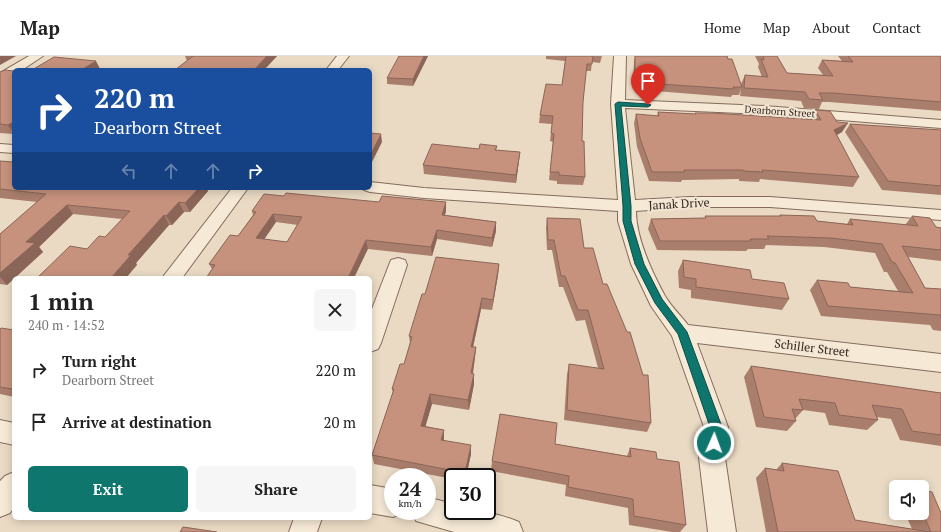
<!DOCTYPE html>
<html lang="en">
<head>
<meta charset="utf-8">
<style>
  :root { --surface:#fff; --page:#f6f6f6; --text:#222; --muted:#767676; --line:#e0e0e0; --accent:#0f766e }
  body { margin:0; font-family:"PT Serif",serif; background:var(--page); color:var(--text); height:100vh; display:flex; flex-direction:column; font-size:15px; white-space:nowrap }
  * { box-sizing:border-box; margin:0 }
  p { font-size:13px; color:var(--muted) }
  .icon { flex:none; width:22px; height:22px; fill:none; stroke:currentColor; stroke-width:2; stroke-linecap:round; stroke-linejoin:round }
  .map { position:relative; flex:1; overflow:hidden }
  .drawer { position:absolute; left:12px; top:220px; width:360px; height:244px; display:flex; flex-direction:column; background:var(--surface); border-radius:6px; box-shadow:0 2px 10px #0003 }
  .drawer>* { flex:none }
  .hud { position:absolute; left:12px; top:12px; width:360px; height:122px; border-radius:6px; box-shadow:0 2px 10px #0003; background:#1a4fa0; color:#fff; overflow:hidden }
  .tools { position:absolute; left:889px; top:424px; display:grid; gap:8px }
  .tools a { display:grid; place-items:center; width:40px; height:40px; border-radius:6px; background:var(--surface); box-shadow:0 2px 10px #0003; font-size:20px }
  .speed { position:absolute; left:384px; top:412px; display:flex; gap:8px; font-size:20px; font-weight:700; text-align:center }
  .speed>* { display:grid; place-content:center; width:52px; height:52px; border-radius:50%; background:var(--surface); box-shadow:0 2px 10px #0003; line-height:1 }
  .speed small { font-size:10px; font-weight:400 }
  .speed .limit { border:2px solid #111; border-radius:6px; background:#fff; color:#111 }
  .pin { position:absolute; display:grid; place-items:center; width:34px; height:34px; color:#fff; margin:-41px -17px; border-radius:50% 50% 50% 0; rotate:-45deg; box-shadow:0 0 4px #0007 }
  .pin .icon { rotate:45deg }
  .me { position:absolute; width:44px; margin:-22px; rotate:2deg; stroke-linejoin:round; filter:drop-shadow(0 0 3px #0008) }
  .turn { display:flex; align-items:center; gap:14px; height:84px; padding:0 16px; font-size:18px }
  .turn .icon { width:52px; height:52px; stroke-width:2.5 }
  .turn b { display:block; font-size:28px; line-height:34px }
  .lanes { display:flex; align-items:center; height:38px; padding:0 16px; background:#0003; justify-content:center; gap:20px; direction:ltr }
  .lanes .off { opacity:.35 }
  .round { display:grid; place-items:center; flex:none; width:42px; height:42px; border-radius:6px; background:var(--page) }
  .headline { display:flex; align-items:center; justify-content:space-between; height:68px; padding:0 16px }
  h1 { font-size:24px; font-weight:800; line-height:30px }
  .primary-button { display:flex; gap:8px; margin-top:auto; padding:8px 16px }
  .primary-button a { flex:1; height:46px; border-radius:6px; background:var(--accent); color:#fff; font-size:16px; font-weight:800; line-height:46px; text-align:center }
  .primary-button a+a { background:var(--page); color:var(--text) }
  ul { padding:0; list-style:none }
  li { display:flex; align-items:center; gap:12px; height:52px; padding:0 16px }
  li div { flex:1 }
  li b { display:block; font-size:15px }
  li em { font-style:normal }
  header { display:flex; align-items:center; gap:24px; box-sizing:border-box; height:56px; padding:0 20px; background:var(--surface); border-bottom:1px solid var(--line) }
  header strong { font-size:19px }
  nav { display:flex; gap:22px; margin-inline-start:auto; font-size:14px }
  .map>svg:first-child { display:block }
  .lines { fill:none; stroke-linecap:round; stroke-linejoin:round }
  .minor-casing { stroke:#846c5c; stroke-width:2 }
  .minor { fill:#f6e9d6; fill-rule:evenodd }
  .wall { fill:#aa7e6c; fill-rule:evenodd }
  .shaded-wall { fill:#8b6658 }
  .building { fill:#c6927d; stroke:#8b6658; fill-rule:evenodd }
  .route { fill:#0f766e; stroke:#0a4d48 }
  .labels { text-anchor:middle; stroke-width:4; stroke-linejoin:round; paint-order:stroke }
  .far-street-label { font-size:10px; fill:#35271f; stroke:#f3e5d3 }
  .street-label { font-size:12px; fill:#35271f; stroke:#f3e5d3 }
</style>
</head>
<body>
<header>
<strong>Map</strong>
<nav><a>Home</a><a>Map</a><a>About</a><a>Contact</a></nav>
</header>
<div class="map">
<svg width="941" height="476" viewBox="0 0 941 476">
  <rect width="100%" height="100%" fill="#eadac4"/>
  <g class="lines">
    <defs>
      <path id="minor" d="M29,0H43L22,14H14V19L0,26V17Z
        M337,0H349L338,14H326Z
        M614,0H626L625,44L765,50L941,64V72L765,58L625,52L635,144L690,141H770L941,154V164L770,151H690L636,155C636,182 652,216 665,240C671,250 681,260 688,269L941,298V316L697,287L728,371L725,402L736,476H708L699,402L704,371L672,280L651,250L631,208L618,165V155L424,142L370,136L364,134L363,132H370V126L424,132L618,144L611,48Z
        M0,88L14,89V97L0,96Z
        M232,132H248L182,222H162Z
        M398,202L405,204L407,209L381,287L378,293L370,296V258L389,209L391,204Z
        M0,364L14,367V389L0,386Z
        M14,416V451L10,457L0,461V425L5,420Z
        M370,429L393,433V455H403V457L393,461L370,457Z
        M427,441L453,448V455C478,455 496,456 519,466L523,476H454L416,465L412,455H427Z
        M294,462H322L317,476H289Z"/>
    </defs>
    <use href="#minor" class="minor-casing"/>
    <use href="#minor" class="minor"/>
  </g>
  <path class="wall" d="M185,0H277L264,14H175L187,5Z
    M428,0L413,30L387,28V22Z
    M546,0H602L600,7L592,6L591,15H586L583,46L582,85L585,121L583,129L557,128V125L549,124L553,86L550,85L552,68L539,67L540,59L562,29L565,5L546,3Z
    M635,0H727L741,30V28L745,19L762,21L758,11L759,8L755,0H777L787,17L823,19L818,12L822,4L842,5L838,0H941H939L941,1V55L829,46H822L819,53L804,52L801,45L740,40L741,33L739,39H732L731,41L642,34V31L633,30L634,5Z
    M14,15V78L0,77V16Z
    M815,54L842,76L837,79L859,121L853,131L760,123L759,126L739,125V123L682,124L681,126L649,125L637,91L634,67L636,58L657,60L658,56L695,58V57L811,63Z
    M850,68L941,74V139L882,134L845,76Z
    M497,90L496,95L520,96L516,127L424,118L423,109L479,93Z
    M0,105L208,135L190,156H184L172,169H169L136,207L137,209L87,193L105,181L122,163L73,158L39,191L43,196L7,229L0,228V178L37,146L0,142Z
    M252,155H446L445,159L496,166V175L492,191L437,183L432,200L368,193L212,213L209,208L238,180L253,159ZM276,166L298,169L287,186L264,183Z
    M780,159L817,165L847,168L850,163L905,169L912,160L936,171L941,172V205L908,201L925,232L941,233V275L933,274L930,269L821,260L810,234L817,224L850,231L898,235L887,216H884L875,197L824,191L766,189L764,193H748L746,195L657,194L648,173L651,163L705,162V160H779Z
    M547,162L584,192L603,228L651,367L647,376L564,364L567,318L569,308L598,312L585,264L576,265L563,231H559L552,194H547L546,172Z
    M683,204L752,223L789,243L782,254L691,242V234L679,232L678,215Z
    M499,208L498,219L492,254L481,253L473,291H476L475,301L473,318H474V328L469,354L432,348L425,370L444,374V384L471,398L466,421H453V423L374,408L372,399L393,337L392,333L404,308L410,287L409,280L425,238Z
    M0,273L14,274V341L0,338Z
    M751,310L941,337V390L900,384L891,363L877,361L878,364L867,374L829,369L825,357L803,354L795,363L796,365L787,375L756,371L744,321Z
    M555,388L627,400L630,392L657,403L686,469L680,476H672L629,469L628,452L565,440L566,429L491,415L492,405Z
    M782,407L855,464L912,473L905,457H922V434L941,476H766L756,422L765,412L776,414Z"/>
  <path class="shaded-wall" d="M0,0H16L0,9Z
    M267,0H277L264,14H254Z
    M424,0H428L413,30V23Z
    M96,5L100,13L99,14H81Z
    M12,67L14,70V77L8,69Z
    M848,67L842,76L829,83L834,74Z
    M381,78L382,86L370,110V100Z
    M520,96L519,105L516,127V119Z
    M199,132H207L208,135L190,156L185,147Z
    M179,146L184,156L172,169L166,160Z
    M446,146V155L442,168V159Z
    M67,149L73,158L39,191L43,196L7,229L0,221V217L26,186Z
    M273,158L276,166L259,191L256,182Z
    M164,159L169,169L136,207L137,209L126,222H111L128,199Z
    M496,166V175L492,191V182Z
    M437,174V183L432,200L431,191Z
    M366,184L368,193L354,222H348Z
    M499,208L498,219L492,254L493,244Z
    M482,242L481,253L471,301V291Z
    M476,291L475,301L471,327V317Z
    M474,318V328L469,354L468,344Z
    M430,338L432,348L423,379L421,370Z
    M444,374V383L442,393L441,384Z
    M471,389V398L466,421H465V417Z"/>
  <path class="building" d="M193,0H267L254,14H175Z
    M399,0H424L413,23L387,22Z
    M566,0H593L592,8H587L583,46L582,85H584L585,121L559,119V116H550L554,78L551,77L553,60L540,59L546,28L562,29Z
    M635,0H727L728,3H732L742,31H733L734,33L644,27V24L635,23Z
    M763,0H777L787,17L833,20L822,4L853,6L848,0H939L941,1V46L833,37H819L823,44L809,43L805,36L744,32L745,19L768,21L761,3L764,4Z
    M54,1L96,5L81,14H32Z
    M5,14L14,15V67H12L8,69L0,68V16Z
    M815,54L830,55L837,66L848,67L834,74L859,121L762,114L763,116L744,115L743,114H684V116H652L640,82L636,58L659,60L658,56L696,58L695,57H712L821,64Z
    M850,68L941,74V130L888,125Z
    M370,77L381,78L370,100Z
    M432,88L479,93L480,88L497,90L495,94L520,96L516,119L423,109Z
    M0,105L14,106V132H199L185,147L179,146L166,160L164,159L128,199H131L111,222H37L70,190L87,193L99,180L105,181L130,155L67,149L26,186L35,187L0,217V178L46,138L0,133Z
    M286,137L379,146L382,140L446,146L442,159L496,166L492,182L437,174L431,191L366,184L348,222H206L215,209L209,208L230,179L238,180L256,156L252,155L264,138L284,140ZM273,158L302,161L287,186L256,182Z
    M780,159L814,160L817,165L853,169L850,163L918,170L912,160L930,162L936,171L941,172V194L902,190L925,232L941,233V262L940,259L828,250L817,224L848,227L850,231L913,237L895,207L892,206L882,188L831,182L767,180L769,183H750L751,185H660L651,163L706,162L705,160H781Z
    M547,162L580,163L584,192H593L603,228H607L627,276H630L643,319H648L651,367L567,354L569,308L604,313L588,254H578L565,220H561L554,184H548Z
    M436,201L499,208L493,244L482,242L471,291H476L471,317L474,318L468,344L430,338L421,370L444,374L441,384L471,389L465,417L372,399L394,333H392L400,308H404L412,281L409,280L416,257L422,238H425Z
    M683,204L750,214L752,223L784,227L789,243L696,231V223L684,221Z
    M1,272L14,274V331L12,333L0,331V273Z
    M751,310L941,337V379L912,375L902,353L872,349L878,364L839,359L835,347L799,343L803,354L792,353L796,365L764,361Z
    M500,358L557,367L555,388L631,401L630,392L656,396L657,403L679,406L686,469L634,460L633,443L568,431L569,420L492,405Z
    M782,407L838,415L855,464L930,476H778L765,412L784,415Z
    M922,434L932,436L941,457V476H931L922,455Z
    M183,471L217,476H180Z"/>
  <path class="route" d="M618,46L648,48L651,49L648,51L621,50L631,150V165L644,208L662,243L687,276L722,371L718,390L714,392L710,390L708,387L710,371L678,278L655,247L635,208L623,165V150L615,48Z"/>
  <g class="labels">
    <g class="far-street-label">
      <text transform="translate(780 55) rotate(4)" y="4">Dearborn Street</text>
    </g>
    <g class="street-label">
      <text transform="translate(679 148) rotate(-3)" y="4">Janak Drive</text>
      <text transform="translate(812 292) rotate(7)" y="4">Schiller Street</text>
    </g>
  </g>
</svg>
<div class="tools">
<a><svg class="icon" aria-label="sound" viewBox="0 0 24 24"><path d="M4 9h4l5-4v14l-5-4H4zM17 9q2 3 0 6"/></svg></a>
</div>
<div class="speed"><div>24<small>km/h</small></div><div class="limit">30</div></div>
<div class="pin" style="left:648px;top:49px;background:#d93025"><svg class="icon" aria-label="arrive" viewBox="0 0 24 24"><path d="M6 21V4h12l-3 4 3 4H6"/></svg></div>
<svg class="me" style="left:714px;top:387px" viewBox="-20 -20 40 40"><circle r="17" fill="#0f766e" stroke="#fff" stroke-width="3"/><path d="M0-11L8 9 0 5-8 9z" fill="#fff"/></svg>
<div class="hud">
<div class="turn"><svg class="icon" aria-label="right" viewBox="0 0 24 24"><path d="M7 20v-9h11M14 6l5 5-5 5"/></svg><div><b>220 m</b>Dearborn Street</div></div>
<div class="lanes"><svg class="icon off" aria-label="left" viewBox="0 0 24 24"><path d="M17 20v-9H6M10 6l-5 5 5 5"/></svg><svg class="icon off" aria-label="ahead" viewBox="0 0 24 24"><path d="M12 20V5M6 11l6-6 6 6"/></svg><svg class="icon off" aria-label="ahead" viewBox="0 0 24 24"><path d="M12 20V5M6 11l6-6 6 6"/></svg><svg class="icon" aria-label="right" viewBox="0 0 24 24"><path d="M7 20v-9h11M14 6l5 5-5 5"/></svg></div>
</div>
<section class="drawer">
<div class="headline"><div><h1>1 min</h1><p>240 m · 14:52</p></div><a class="round"><svg class="icon" aria-label="close" viewBox="0 0 24 24"><path d="M6 6l12 12M18 6L6 18"/></svg></a></div>
<ul>
<li><svg class="icon" aria-label="right" viewBox="0 0 24 24"><path d="M7 20v-9h11M14 6l5 5-5 5"/></svg><div><b>Turn right</b><p>Dearborn Street</p></div><em>220 m</em></li>
<li><svg class="icon" aria-label="arrive" viewBox="0 0 24 24"><path d="M6 21V4h12l-3 4 3 4H6"/></svg><div><b>Arrive at destination</b></div><em>20 m</em></li>
</ul>
<div class="primary-button"><a>Exit</a><a>Share</a></div>
</section>
</div>
</body>
</html>
